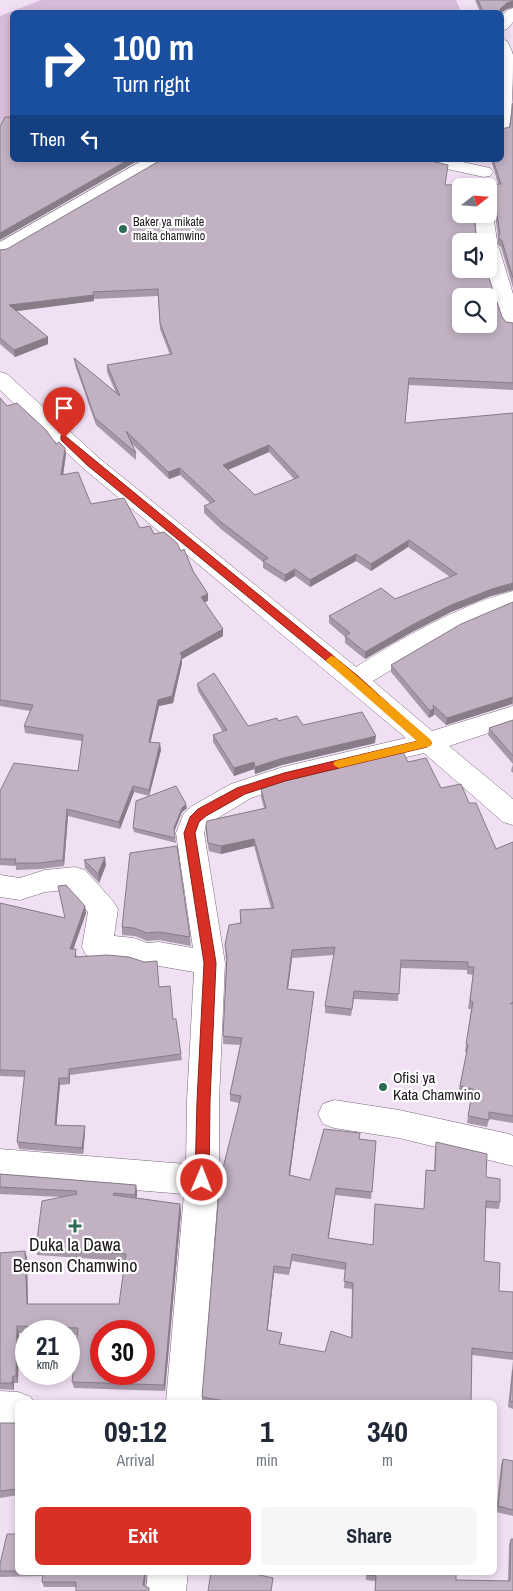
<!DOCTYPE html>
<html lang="en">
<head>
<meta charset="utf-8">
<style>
  :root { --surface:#fff; --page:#f6f6f7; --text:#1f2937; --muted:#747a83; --accent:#d93025 }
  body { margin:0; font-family:"Archivo Narrow",sans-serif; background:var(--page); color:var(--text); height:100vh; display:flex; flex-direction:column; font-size:19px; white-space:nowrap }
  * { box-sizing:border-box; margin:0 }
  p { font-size:16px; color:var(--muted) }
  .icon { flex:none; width:28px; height:28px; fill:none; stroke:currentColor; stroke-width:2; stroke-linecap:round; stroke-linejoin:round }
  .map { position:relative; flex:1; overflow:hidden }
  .sheet { position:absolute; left:15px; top:1400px; width:482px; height:175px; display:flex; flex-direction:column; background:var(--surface); border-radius:8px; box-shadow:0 2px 8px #0003 }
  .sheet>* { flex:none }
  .hud { position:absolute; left:10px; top:10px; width:494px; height:152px; border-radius:8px; box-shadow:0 2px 8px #0003; background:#1a4fa0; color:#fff; overflow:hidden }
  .needle { width:32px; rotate:73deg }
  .fabs { position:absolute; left:452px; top:178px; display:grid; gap:10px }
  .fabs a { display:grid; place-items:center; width:45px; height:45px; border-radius:8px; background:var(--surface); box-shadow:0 2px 8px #0003; font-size:25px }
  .speed { position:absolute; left:15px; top:1320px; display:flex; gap:10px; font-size:25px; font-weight:700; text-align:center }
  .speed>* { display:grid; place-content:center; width:65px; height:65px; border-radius:50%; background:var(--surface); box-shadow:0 2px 8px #0003; line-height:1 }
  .speed small { font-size:12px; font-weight:400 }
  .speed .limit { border:8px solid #d22; background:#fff; color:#111 }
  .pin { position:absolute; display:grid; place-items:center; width:42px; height:42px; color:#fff; margin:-51px -21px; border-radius:50% 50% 50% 0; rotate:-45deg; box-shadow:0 0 5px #0007 }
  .pin .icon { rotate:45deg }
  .me { position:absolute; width:55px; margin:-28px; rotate:1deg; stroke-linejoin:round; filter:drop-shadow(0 0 4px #0008) }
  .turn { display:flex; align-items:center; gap:18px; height:105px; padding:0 20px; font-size:22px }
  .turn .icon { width:65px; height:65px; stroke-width:2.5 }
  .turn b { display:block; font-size:35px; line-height:42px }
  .then { display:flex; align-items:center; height:48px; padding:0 20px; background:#0003; gap:10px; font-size:19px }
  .eta { display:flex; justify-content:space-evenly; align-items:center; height:85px; text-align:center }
  .eta b { font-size:30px; font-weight:700; line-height:35px }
  .action { display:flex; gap:10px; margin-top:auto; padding:10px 20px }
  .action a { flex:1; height:58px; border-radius:8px; background:var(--accent); color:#fff; font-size:20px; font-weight:700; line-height:58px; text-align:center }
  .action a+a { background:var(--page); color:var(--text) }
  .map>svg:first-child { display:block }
  .green { fill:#d8bcdb }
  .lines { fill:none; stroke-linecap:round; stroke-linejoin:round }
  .minor-casing { stroke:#78697a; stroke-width:1 }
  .minor { fill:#fff; fill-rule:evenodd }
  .wall { fill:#a698a8; fill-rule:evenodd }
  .shaded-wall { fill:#877c88 }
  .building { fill:#c1b1c3; stroke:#877c88; fill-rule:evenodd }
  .route { fill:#d93025; stroke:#8d1f18 }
  .slow { fill:#f59e0b }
  .poi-dot { fill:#2e6a55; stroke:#fff; stroke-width:2 }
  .labels { text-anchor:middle; stroke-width:4.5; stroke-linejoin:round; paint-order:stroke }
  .far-poi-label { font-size:12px; fill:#1d171d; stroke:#fff; text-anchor:start }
  .poi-label { font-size:15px; fill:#1d171d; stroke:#fff; text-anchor:start }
  .near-poi-label { font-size:18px; fill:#1d171d; stroke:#fff }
</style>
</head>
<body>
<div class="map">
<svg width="513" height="1591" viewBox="0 0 513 1591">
  <rect width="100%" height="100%" fill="#f1dff3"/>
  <path class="green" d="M41,0H456L461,12H12V126H0V16Z"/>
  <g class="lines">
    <defs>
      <path id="minor" d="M513,8V22L507,29L501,31V16L508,10Z
        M501,39L507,41C509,45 512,50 513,55C513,69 513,122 507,133L501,134Z
        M143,160H165L162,164L7,254L0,256V242Z
        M421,160H454L490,168L493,172L490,176L484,177L424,164Z
        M489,210L493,214L497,241L495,244L499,248L513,294V329L506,327L503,323L485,269H489V241H477L475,214H489Z
        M0,372L7,374L99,458L356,667C406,636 456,607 513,591V607L459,629L373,681L432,731L513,706V725L449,746L513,799V825L503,822L424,753L286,786L251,798L206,825L204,833L225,963L219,1101V1180L202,1402H166L184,1194L0,1179V1149L186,1164L187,1101L194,972L159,966L144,967L130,962L97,959L86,955L82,947L88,912L68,890L45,892L20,900L0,897V875L20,878L45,870L75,867L85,870L113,901L118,909L114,936L134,938L147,943L159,942L193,948L176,833L184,813L192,806L231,784L283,767L406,738L83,468L0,390Z
        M334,1100L399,1110L509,1134L513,1136V1166L399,1138L334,1128L323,1124L318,1114L323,1104Z
        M0,1391L18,1392L31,1397L33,1402H18V1428L0,1427Z
        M148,1572H188L186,1591H146Z"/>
    </defs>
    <use href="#minor" class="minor-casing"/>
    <use href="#minor" class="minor"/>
  </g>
  <path class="wall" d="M475,0H513V7L507,9L501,13V12H480Z
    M513,103V288L501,247L497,244L498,237L495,214L489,209V186H461V241L502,317L506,322L513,323V390L409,385L405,423L513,413V590L491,596L451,612L412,632L365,659L345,643V637L329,623V616L395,599L450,577L408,547L371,571L356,561L310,587L295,576L285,582L263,568V562L221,529L204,513V506L210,503L180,475L169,479L131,443L136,453V460L96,425L75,365L74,358L116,393L107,372V365L170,355L160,329L158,296L94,299V301L16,311L48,344L15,357L0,344V250L446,185L498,184L491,160H501L510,127ZM269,452L294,479L255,495L228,470Z
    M0,398L7,406L66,454L63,475L91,504L154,534L181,551L193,571L208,601L204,602L223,629V636L182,659V663L173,703L159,706L150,742L161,750L149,796L134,792L120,829L68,816L64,866L41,869L16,870V866L0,865V791L78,771L82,741L25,733L24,726L30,711L0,706Z
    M513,602V705L512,704L446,725L434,714V715L429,718L391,672V665Z
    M197,684L248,726L278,721L303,725L375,743L282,765L255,774L254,769L234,776L213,742V735L223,732L198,691Z
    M513,720V773L511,771L513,764L488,735L489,728Z
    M408,762L441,788L469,803L496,849L513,842V1123L489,1119L487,1127L467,1123L471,1096L458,1093L467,1052H465L471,1009H468L473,975L467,974V970L400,968L398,1001L354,999L351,1016L325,1013V1006L334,955L292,958L288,989L314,992L313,999L290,1176L310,1180L360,1139L376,1141L371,1199L335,1195L329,1238L373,1245L375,1204L424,1209L426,1170H434L435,1149L436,1142L486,1177L500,1202L499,1209L486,1208L484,1261L499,1291L513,1292V1360L472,1355L471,1402H203L202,1397L239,1103L230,1101V1094L240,1045L223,1044L226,961L225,945L240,923V910L271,908L254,846L221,854L209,851L206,833V825L264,808L261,797V789ZM292,1261L345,1270L344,1288L352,1289L351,1338L325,1352L280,1344L282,1333L267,1330L274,1273L289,1275Z
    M187,808L182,812L174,832L176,843L134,832L133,828Z
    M177,846L190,937L191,946L159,940L147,941L135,936L122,935V927Z
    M84,860L106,865L99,883L85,868Z
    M58,886L85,906L86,913L73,949L77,956V957L159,987L173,1019L181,1054L182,1060L70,1075V1084L60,1085L56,1125L85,1126V1132L83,1154L19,1149L17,1142L25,1077L0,1076V903L65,918Z
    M0,1174L136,1185L137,1192V1198L180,1204L181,1212L165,1391L74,1388L72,1382L77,1335H69V1331H26V1333H19L18,1383H14V1390L0,1389V1253L25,1251L27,1258L28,1304H119L125,1261L37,1255L36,1248L61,1197L0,1194Z
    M513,1360V1409L508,1407Z
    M0,1423H18V1495L0,1498Z
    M503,1459L513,1461V1516L496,1512L501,1465Z
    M18,1534V1572H146L145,1586L149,1588V1591H76V1587H44L42,1582L43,1576L0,1577V1564Z
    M511,1539L513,1591H375V1581L366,1580V1572H456V1580L508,1581L509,1544Z"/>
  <path class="shaded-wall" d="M513,1V7L507,9L501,13V12H500V9L507,3Z
    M128,160H139L0,240V233Z
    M94,295V301L10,312L9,305Z
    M48,337V344L15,357L14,350Z
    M269,445V452L223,472V465Z
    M65,448L66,454L62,482L61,475Z
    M180,468V475L169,479L168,472Z
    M409,540L408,547L371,571V564Z
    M356,554V561L310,587V580Z
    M295,569V576L285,582V575Z
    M513,583V590L491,596L451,612L412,632L365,659V652L412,625L451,605L492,589Z
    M208,594V601L201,603V597Z
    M223,629V636L182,659V663L173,703L159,706L149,749V742L158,700L180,653Z
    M513,697L512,704L446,725L447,718Z
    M434,708V715L429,718L430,711Z
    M376,736L375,743L282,765L255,774V767L283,758Z
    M160,743L161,750L149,796V790Z
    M254,762V769L234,776V768Z
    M133,786L134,792L120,829L119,822Z
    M186,804L187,808L182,812L174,832V828L182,808Z
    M67,809L68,816L64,866L63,860Z
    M254,839V846L221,854V846Z
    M105,857L106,865L99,883L98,874Z
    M85,906L86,913L71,956L70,949Z
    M292,950V958L287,996V989Z
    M314,992L313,999L289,1182V1175Z
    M69,1069L70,1075V1084L69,1078Z
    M59,1078L60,1085L56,1132L55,1125Z
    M85,1126V1132L83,1154L82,1148Z
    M136,1185L137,1192L136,1202L135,1195Z
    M180,1204L181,1212L165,1391L164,1385Z
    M25,1251L27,1258L28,1311L27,1304Z
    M274,1266V1273L267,1337V1330Z
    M17,1326L19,1333L18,1383L16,1376Z
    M13,1376L14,1383V1390L12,1383Z
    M145,1572H146L144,1591L143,1585Z"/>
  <path class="building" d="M478,0H513V1L507,3L500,9V12H483Z
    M513,103V278L502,241L498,237L500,234L496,207L490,202L489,204V186H461V214H474L476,236H488V241H461V269H486L502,317L506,322L513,323V383L409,378L405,423L513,413V583L492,589L451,605L412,625L365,652L345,636L350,633L329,616L381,588L395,599L457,574L409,540L371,564L356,554L310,580L295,569L285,575L263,561L268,558L221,522L204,506L215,501L180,468L168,472L126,431L136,453L95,418L74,358L120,396L107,365L172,354L160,323L158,289L93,292L94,295L9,305L48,337L14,350L0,338V250L7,249L161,160H427L448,165L445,185L501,184L493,160H501V129L510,127ZM461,296H489V324H461ZM269,445L299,477L255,495L223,465Z
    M12,115V160H128L0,233V127L5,117H11Z
    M0,398L7,406L17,403L46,430L56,444L59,442L65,448L61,475L78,472L91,504L124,498L140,528L150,526L154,534L164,532L177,543L181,551L184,549L193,571L208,594L201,597L223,629L180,653L182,656L172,696L158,700L149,742L160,743L149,790L133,786L119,822L67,809L63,860L40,863H15L16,859H0V791L14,763L78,771L83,735L24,726L33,705L0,700Z
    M513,602V697L447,718L433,705L434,708L430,711L391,665L461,624Z
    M214,673L248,726L277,718L278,721L297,716L303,725L362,712L376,736L283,758L255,767L254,762L234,768L213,735L227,730L197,684Z
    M513,720V756L489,728Z
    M403,752L408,762L426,758L441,788L461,784L469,803H476L496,849L513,842V1002L510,1004L513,1003V1116L489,1112V1120L468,1116L473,1089L460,1086L468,1045L466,1044L473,1002L470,1001L474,967H468V962L401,960L399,994L354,991L352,1009L325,1006L335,947L292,950L287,989L314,992L289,1175L310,1180L324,1129L360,1133L359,1139L376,1141L372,1192L336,1188L328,1238L373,1245L375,1204L424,1209L426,1170L435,1171L436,1142L487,1154L486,1177L500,1179V1202L486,1201L484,1261L500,1263L499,1291L513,1292V1353L472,1348L471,1402H230L202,1397L220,1180L241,1096L230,1094L242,1038L223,1036L227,956L225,945L229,925L241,923L240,910L274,908L254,839L221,846L208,843L206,825L207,821L266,808L261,789L287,780ZM292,1254L346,1263L344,1281L353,1283L352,1338L331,1331L325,1352L279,1344L282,1333L267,1330L274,1266L290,1268Z
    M176,786L186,804L182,808L174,828L175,838L133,828L136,801Z
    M177,846L190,937L159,932L147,933L134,928L122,927L130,853Z
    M105,857L98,874L84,860Z
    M66,885L85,906L70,949H76L75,957L107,955L129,957L144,962L157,961L159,987L170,986L173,1019H176L181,1054L69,1069V1078H59L55,1125L85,1126L82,1148L17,1142L25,1071L0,1070V903L65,918L58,886Z
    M0,1174L136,1185L135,1195L114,1193L113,1195L180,1204L164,1385L72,1382L78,1328L17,1326L16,1376H13L12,1383H0V1253L25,1251L27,1304H119L126,1254L36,1248L42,1201L77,1194L76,1191L0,1187ZM101,1331H144V1374H101Z
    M513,1370V1402L510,1401Z
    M0,1423H18V1489L0,1491Z
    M503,1459L513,1461V1510L498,1506Z
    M7,1534H18V1571H0V1564Z
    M511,1539H513V1591H375L376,1576L367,1575V1572H456V1580L510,1581Z
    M43,1572H145L143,1585L149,1588V1591H76V1582H42Z
    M211,1572H246L273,1578L271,1591H208Z"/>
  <path class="route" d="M64,435L359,677L432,743L427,747L285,781L245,794L206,816L199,822L195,833L216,963L210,1101L209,1180L207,1184L202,1186L197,1184L195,1180L197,1101L204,963L184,833L190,817L198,809L237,788L284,773L418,741L352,682L87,465L61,440V436Z"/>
  <path class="slow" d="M331,656L335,657L431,740L432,743L431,746L339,768L335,766L333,764L335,761L417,741L327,662L326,660Z"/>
  <g class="poi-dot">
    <circle cx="123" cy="229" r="5"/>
    <circle cx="383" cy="1087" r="5"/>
    <path d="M72.5 1218.5h5v5h5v5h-5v5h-5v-5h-5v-5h5z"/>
  </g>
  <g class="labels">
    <g class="far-poi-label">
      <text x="133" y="226">Baker ya mikate<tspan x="133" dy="14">maita chamwino</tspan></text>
    </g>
    <g class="poi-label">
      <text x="393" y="1083">Ofisi ya<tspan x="393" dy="17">Kata Chamwino</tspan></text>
    </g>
    <g class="near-poi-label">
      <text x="75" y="1251">Duka la Dawa<tspan x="75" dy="21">Benson Chamwino</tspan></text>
    </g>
  </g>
</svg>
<div class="fabs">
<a><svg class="needle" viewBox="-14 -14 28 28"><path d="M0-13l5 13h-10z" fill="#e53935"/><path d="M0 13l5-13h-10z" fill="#747a83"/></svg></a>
<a><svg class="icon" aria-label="sound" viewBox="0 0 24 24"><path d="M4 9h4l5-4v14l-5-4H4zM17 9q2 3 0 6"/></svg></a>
<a><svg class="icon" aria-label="search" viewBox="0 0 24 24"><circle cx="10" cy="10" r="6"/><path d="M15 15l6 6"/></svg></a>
</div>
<div class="speed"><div>21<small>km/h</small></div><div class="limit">30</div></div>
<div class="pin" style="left:64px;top:438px;background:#d93025"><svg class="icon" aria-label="arrive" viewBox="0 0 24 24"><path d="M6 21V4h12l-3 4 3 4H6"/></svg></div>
<svg class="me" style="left:202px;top:1180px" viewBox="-20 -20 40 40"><circle r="17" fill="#d93025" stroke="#fff" stroke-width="3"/><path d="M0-11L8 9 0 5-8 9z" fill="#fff"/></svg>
<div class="hud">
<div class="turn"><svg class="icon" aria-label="right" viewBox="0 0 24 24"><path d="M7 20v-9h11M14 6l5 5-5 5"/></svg><div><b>100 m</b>Turn right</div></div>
<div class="then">Then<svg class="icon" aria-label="left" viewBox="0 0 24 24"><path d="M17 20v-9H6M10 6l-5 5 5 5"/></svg></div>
</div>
<section class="sheet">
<div class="eta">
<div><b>09:12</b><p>Arrival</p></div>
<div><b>1</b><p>min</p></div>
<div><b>340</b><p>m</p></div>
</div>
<div class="action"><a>Exit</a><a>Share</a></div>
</section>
</div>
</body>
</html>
